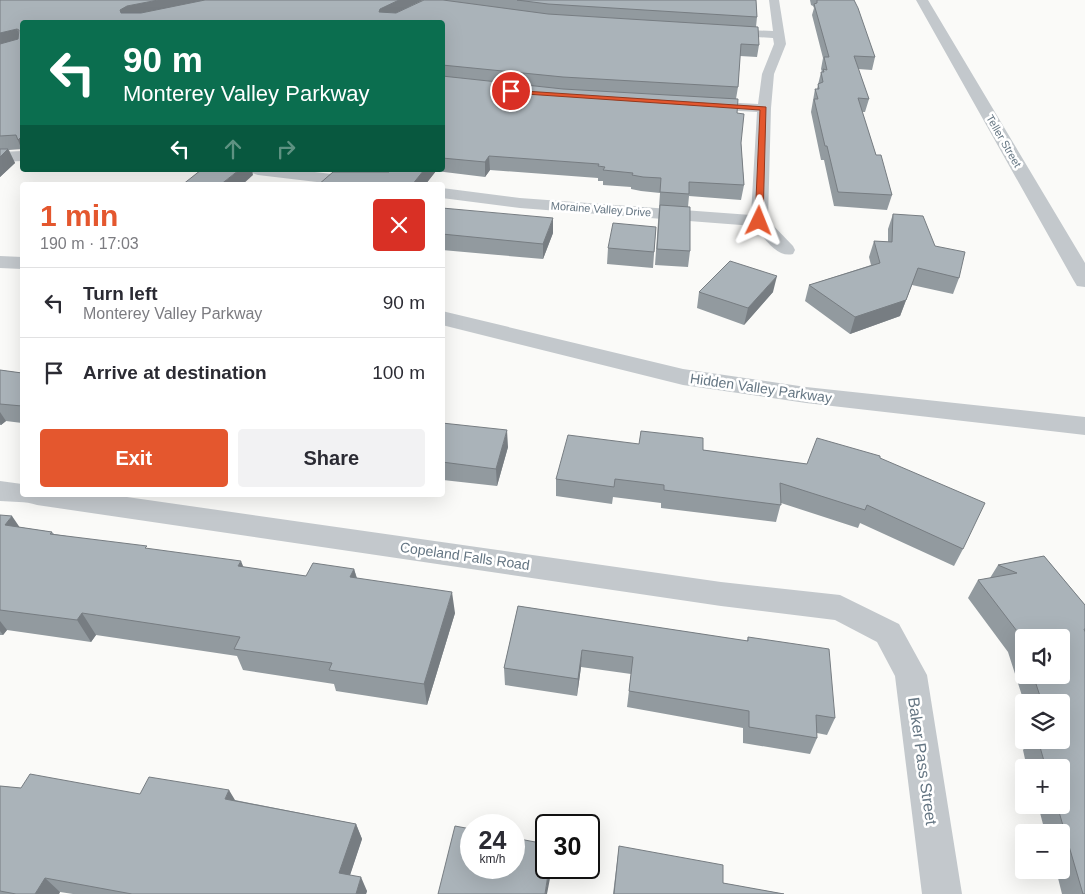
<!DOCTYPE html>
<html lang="en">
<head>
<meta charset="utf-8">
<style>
  :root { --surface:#fff; --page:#f2f2f3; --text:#2b2b33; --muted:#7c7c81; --line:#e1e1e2; --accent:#e4572e }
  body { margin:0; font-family:Arial,sans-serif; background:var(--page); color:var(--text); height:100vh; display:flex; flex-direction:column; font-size:19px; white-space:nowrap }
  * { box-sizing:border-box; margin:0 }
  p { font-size:16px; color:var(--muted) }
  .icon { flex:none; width:28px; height:28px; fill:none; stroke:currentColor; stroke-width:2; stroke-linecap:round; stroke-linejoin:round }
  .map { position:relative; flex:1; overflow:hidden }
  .side { position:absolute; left:20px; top:182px; width:425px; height:315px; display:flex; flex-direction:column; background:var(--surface); border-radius:5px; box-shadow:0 5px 20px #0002 }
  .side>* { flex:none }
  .banner { position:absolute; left:20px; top:20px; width:425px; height:152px; border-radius:5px; box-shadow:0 5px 20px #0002; background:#0b6e4f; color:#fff; overflow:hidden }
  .fabs { position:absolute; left:1015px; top:629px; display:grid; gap:10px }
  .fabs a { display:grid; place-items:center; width:55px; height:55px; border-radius:5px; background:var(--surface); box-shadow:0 5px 20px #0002; font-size:25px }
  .speed { position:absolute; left:460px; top:814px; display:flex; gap:10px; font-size:25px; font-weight:700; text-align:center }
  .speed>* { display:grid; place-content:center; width:65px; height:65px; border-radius:50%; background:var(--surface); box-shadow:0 5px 20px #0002; line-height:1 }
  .speed small { font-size:12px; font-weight:400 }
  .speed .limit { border:2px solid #111; border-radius:8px; background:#fff; color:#111 }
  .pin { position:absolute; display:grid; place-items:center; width:42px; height:42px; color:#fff; margin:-21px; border:2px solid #fff; border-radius:50%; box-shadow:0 1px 5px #0007 }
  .me { position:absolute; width:55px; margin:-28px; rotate:2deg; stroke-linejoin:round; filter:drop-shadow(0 0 4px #0008) }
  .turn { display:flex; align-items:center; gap:18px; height:105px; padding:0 20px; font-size:22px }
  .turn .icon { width:65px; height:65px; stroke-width:2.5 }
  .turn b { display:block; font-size:35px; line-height:42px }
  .lanes { display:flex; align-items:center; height:48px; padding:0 20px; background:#0003; justify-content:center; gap:25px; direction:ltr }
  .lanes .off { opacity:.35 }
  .round { display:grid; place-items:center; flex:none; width:52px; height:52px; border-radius:5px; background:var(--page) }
  .head { display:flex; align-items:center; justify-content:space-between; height:85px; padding:0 20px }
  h1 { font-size:30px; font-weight:800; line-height:38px; color:var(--accent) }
  .cta { display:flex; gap:10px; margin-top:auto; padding:10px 20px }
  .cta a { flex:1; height:58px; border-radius:5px; background:var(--accent); color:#fff; font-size:20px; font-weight:800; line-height:58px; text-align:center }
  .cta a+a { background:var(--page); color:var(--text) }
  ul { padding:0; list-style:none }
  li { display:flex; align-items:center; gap:15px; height:70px; padding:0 20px; border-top:1px solid var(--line) }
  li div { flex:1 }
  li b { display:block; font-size:19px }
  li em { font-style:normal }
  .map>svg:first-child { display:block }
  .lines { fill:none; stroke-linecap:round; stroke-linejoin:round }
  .minor { fill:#c3c8cc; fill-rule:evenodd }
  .tertiary { fill:#c3c8cc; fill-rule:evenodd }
  .wall { fill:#929a9f; fill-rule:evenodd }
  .shaded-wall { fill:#777d82 }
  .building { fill:#aab3b9; stroke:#777d82 }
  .route { fill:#e4572e; stroke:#94391e }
  .labels { text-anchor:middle; stroke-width:5; stroke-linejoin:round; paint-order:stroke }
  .far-street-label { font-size:11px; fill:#657683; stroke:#fff }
  .street-label { font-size:14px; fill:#657683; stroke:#fff }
  .near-street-label { font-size:16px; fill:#657683; stroke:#fff }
</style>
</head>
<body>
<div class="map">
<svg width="1085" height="894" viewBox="0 0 1085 894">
  <rect width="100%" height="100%" fill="#fafaf8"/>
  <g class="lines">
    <path class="minor" d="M769,0H779L786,44L774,74L771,108L768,220L793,246L795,250L793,254C776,258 764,237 754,226L520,208L442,198V188L520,198L751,215L757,112L704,109L697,105L704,101L758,104L762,74L774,44L773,38L725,35L719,32L725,29L773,31Z
      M22,151V161L0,162V152Z
      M250,170H298L382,180L388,182L390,185H342L258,175L252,173Z
      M0,481L22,484V495H113L721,582L840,595L899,624L927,675L962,894H922L895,676L877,642L835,620L721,606L37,505C25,501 13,502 0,501Z"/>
    <path class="tertiary" d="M916,0H928L1085,263V287L1077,286L1074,281Z
      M0,256L22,257V269L0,268Z
      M442,311L683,369L806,387L1085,417V435L806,403L683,385L442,325Z"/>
  </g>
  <path class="wall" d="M0,0H423L411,6L424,0H756L757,17L756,27L759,45L757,57L740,56L738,87L736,99L737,113L741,143L744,185L741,200L689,196L688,207L690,251L688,267L655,265L660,193L641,191L631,189V187L603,185V181H598V178L490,170L485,177L436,171L425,185H318L347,172V170H442V22H22V151V149L9,150L15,163L0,177Z
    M810,0H854L875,57L872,70L858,69L869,99L865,112H862L876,155L892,195L887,210L834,206L824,160H821L811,112L815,89H817L821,72H822L821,69L823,58L812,15L814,8L813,6L811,5Z
    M442,208L553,233L543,259L442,250Z
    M893,214L935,246L959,278L953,294L912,285L900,316L850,334L805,301L809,285L871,265L869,257L874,241L888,242V229Z
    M656,227L653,268L607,264L608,248Z
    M699,292H773L744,325L697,308Z
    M0,370L22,373V423L6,421L1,425H0Z
    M442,422L443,423L508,447L497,486L443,480Z
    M639,444L703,450L807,464L880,458L963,549L954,566L860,523L858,528L781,503L776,522L661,508V503L613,497L612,504L556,496V479Z
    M0,515L19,527L52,532L54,534L148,549L243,567L306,576L354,569L357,578L455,613L427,705L336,691L334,684L243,670L237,656L96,635L91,642L7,630L3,635H0Z
    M1044,556L1085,605V894H1062L1056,870H1061V832H1045L1038,805H1061V768H1027L1023,750L1031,740H1061V702H1024L1008,652L968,598L978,580L990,578L998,565ZM1024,638H1061V675H1024Z
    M518,606L747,641L748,637L835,718L827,735L817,733V738L810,754L743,743V728L627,707L631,674L581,667L577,696L505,685L504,668Z
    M0,786L21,788L140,794L235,800L356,824L362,839L350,875L367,891L366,894H73L60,892L59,894H0Z
    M619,846L723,883L784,894H613Z"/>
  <path class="shaded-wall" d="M158,0H213L123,22L120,10L127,6Z
    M399,0H423L381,20L379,12L380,9Z
    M17,29L22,40L0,45V33Z
    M22,136V151L18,140Z
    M8,149L15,163L0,177V157Z
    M489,156L490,170L485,177V162Z
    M239,170H252L253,175L242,185H220Z
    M424,170H436V171L425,185H412Z
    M553,218V233L543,259V244Z
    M918,268L900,316L850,334L855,317Z
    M777,276L773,292L744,325L748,308Z
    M0,412L6,421L1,425L0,423Z
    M507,430L508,447L497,486L496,469Z
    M12,516L27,538L5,525Z
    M241,561L250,583L238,566Z
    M354,569L360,590L350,577Z
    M452,592L455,613L427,705L424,684Z
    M82,613L96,635L91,642L77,620Z
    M0,621L7,630L3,635L0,631Z
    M582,650L581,667L577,696L578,679Z
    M229,790L238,805L225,799Z
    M356,824L362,839L346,887L339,873Z
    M549,868H552L547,894H545Z
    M361,877L367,891L366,894H356Z
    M45,878L60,892L59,894H35Z"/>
  <path class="building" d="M0,0H158L127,6L120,10L121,13H141L205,0H399L380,9L379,12L396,13L424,0H443L548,14L758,27L759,45L741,44L738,87L563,77L442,65V22H22V136L18,140L16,135L0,136V44L18,39L19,30L17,29L0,33Z
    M517,0H756L757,17L548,4Z
    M817,0H854L858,8L875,57L854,56L869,99L858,98L876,155H881L892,195L838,192L827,146H825L814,99H818L815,89H819L818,84L823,82L821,72H824L823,69L827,70L824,57H829L814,4L817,3Z
    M442,76L563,89L738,99L737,113L744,114L741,143L744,185L689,182V194L660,192L661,178L643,177L632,175L633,173L603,170L605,167L598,166L599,164L489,156L485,162L442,158Z
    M0,149H8L0,157Z
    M201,170H239L220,185H182Z
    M389,170H424L412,185H318L333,172H389Z
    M660,205L690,207V251L657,249Z
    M442,208L553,218L543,244L442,234Z
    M893,214L923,216L935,246L965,252L959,278L918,268L906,300L855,317L809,285L880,263L874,241L892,242Z
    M613,223L656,227L654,252L608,248Z
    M730,261L777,276L748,308L699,292Z
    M0,370L22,373V406L0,404Z
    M442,423L507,430L496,469L442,462Z
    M641,431L703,438V450L807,464L817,438L880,456V458L985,503L963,549L867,505L865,510L780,483L781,505L664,490V485L615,479L614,487L556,479L568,435L639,444Z
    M0,515L12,516L5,525L52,532L50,534L147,546L145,548L241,561L238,566L306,576L313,563L354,569L350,577L452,592L424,684L329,670L332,663L234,649L240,637L82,613L77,620L0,610Z
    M1044,556L1085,605V629H1084L1085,632V894H1083L1057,805H1061V768H1046L1038,740H1061V702H1042L1033,675H1061V638H1024V646L1020,635L978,580L1017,573L998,565Z
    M518,606L748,641V637L829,649L835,718L816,715L817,738L749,727V711L629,691L633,657L582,650L578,679L504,668Z
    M30,774L140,794L149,777L229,790L225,799L356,824L339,873L361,877L356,894H132L45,878L35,894H16L0,891V786L21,788Z
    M455,826L471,829V868H514V838L546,844V868H549L545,894H438Z
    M619,846L723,865V883L784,894H614Z"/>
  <path class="route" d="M509,90L766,107L763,221L759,223L755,221L760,110L511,93Z"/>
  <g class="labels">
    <g class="far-street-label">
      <text transform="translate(1004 141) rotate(60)" y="4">Teller Street</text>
      <text transform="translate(601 209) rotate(4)" y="4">Moraine Valley Drive</text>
    </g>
    <g class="street-label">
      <text transform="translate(761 388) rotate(8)" y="5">Hidden Valley Parkway</text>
      <text transform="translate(465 556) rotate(8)" y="5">Copeland Falls Road</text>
    </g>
    <g class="near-street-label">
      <text transform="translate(923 761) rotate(82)" y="6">Baker Pass Street</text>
    </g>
  </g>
</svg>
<div class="fabs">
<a><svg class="icon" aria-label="sound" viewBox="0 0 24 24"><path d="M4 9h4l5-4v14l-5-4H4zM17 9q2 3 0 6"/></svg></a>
<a><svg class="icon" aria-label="layers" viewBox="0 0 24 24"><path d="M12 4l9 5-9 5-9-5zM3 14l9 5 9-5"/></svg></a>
<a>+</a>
<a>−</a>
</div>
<div class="speed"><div>24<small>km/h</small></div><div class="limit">30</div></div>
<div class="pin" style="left:511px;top:91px;background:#d93025"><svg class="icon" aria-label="arrive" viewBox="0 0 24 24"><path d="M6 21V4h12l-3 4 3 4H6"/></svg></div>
<svg class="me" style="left:759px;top:221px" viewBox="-20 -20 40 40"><path d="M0-17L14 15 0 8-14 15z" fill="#e4572e" stroke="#fff" stroke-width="4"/></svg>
<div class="banner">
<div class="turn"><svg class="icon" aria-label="left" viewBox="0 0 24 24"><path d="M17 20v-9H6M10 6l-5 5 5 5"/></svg><div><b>90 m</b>Monterey Valley Parkway</div></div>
<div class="lanes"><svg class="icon" aria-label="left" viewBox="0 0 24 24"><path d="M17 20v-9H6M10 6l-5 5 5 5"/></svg><svg class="icon off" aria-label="ahead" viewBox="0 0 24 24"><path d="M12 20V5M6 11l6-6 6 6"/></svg><svg class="icon off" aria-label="right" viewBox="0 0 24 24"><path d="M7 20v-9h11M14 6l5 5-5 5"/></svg></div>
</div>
<section class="side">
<div class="head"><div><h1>1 min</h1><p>190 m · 17:03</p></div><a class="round" style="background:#d93025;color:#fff"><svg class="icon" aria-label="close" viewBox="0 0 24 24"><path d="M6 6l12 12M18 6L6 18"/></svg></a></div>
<ul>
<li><svg class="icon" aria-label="left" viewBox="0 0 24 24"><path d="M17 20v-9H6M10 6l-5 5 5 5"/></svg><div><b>Turn left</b><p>Monterey Valley Parkway</p></div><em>90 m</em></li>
<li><svg class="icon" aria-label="arrive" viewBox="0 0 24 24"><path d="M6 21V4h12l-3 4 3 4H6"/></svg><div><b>Arrive at destination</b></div><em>100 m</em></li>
</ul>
<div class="cta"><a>Exit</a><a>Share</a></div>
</section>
</div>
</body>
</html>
